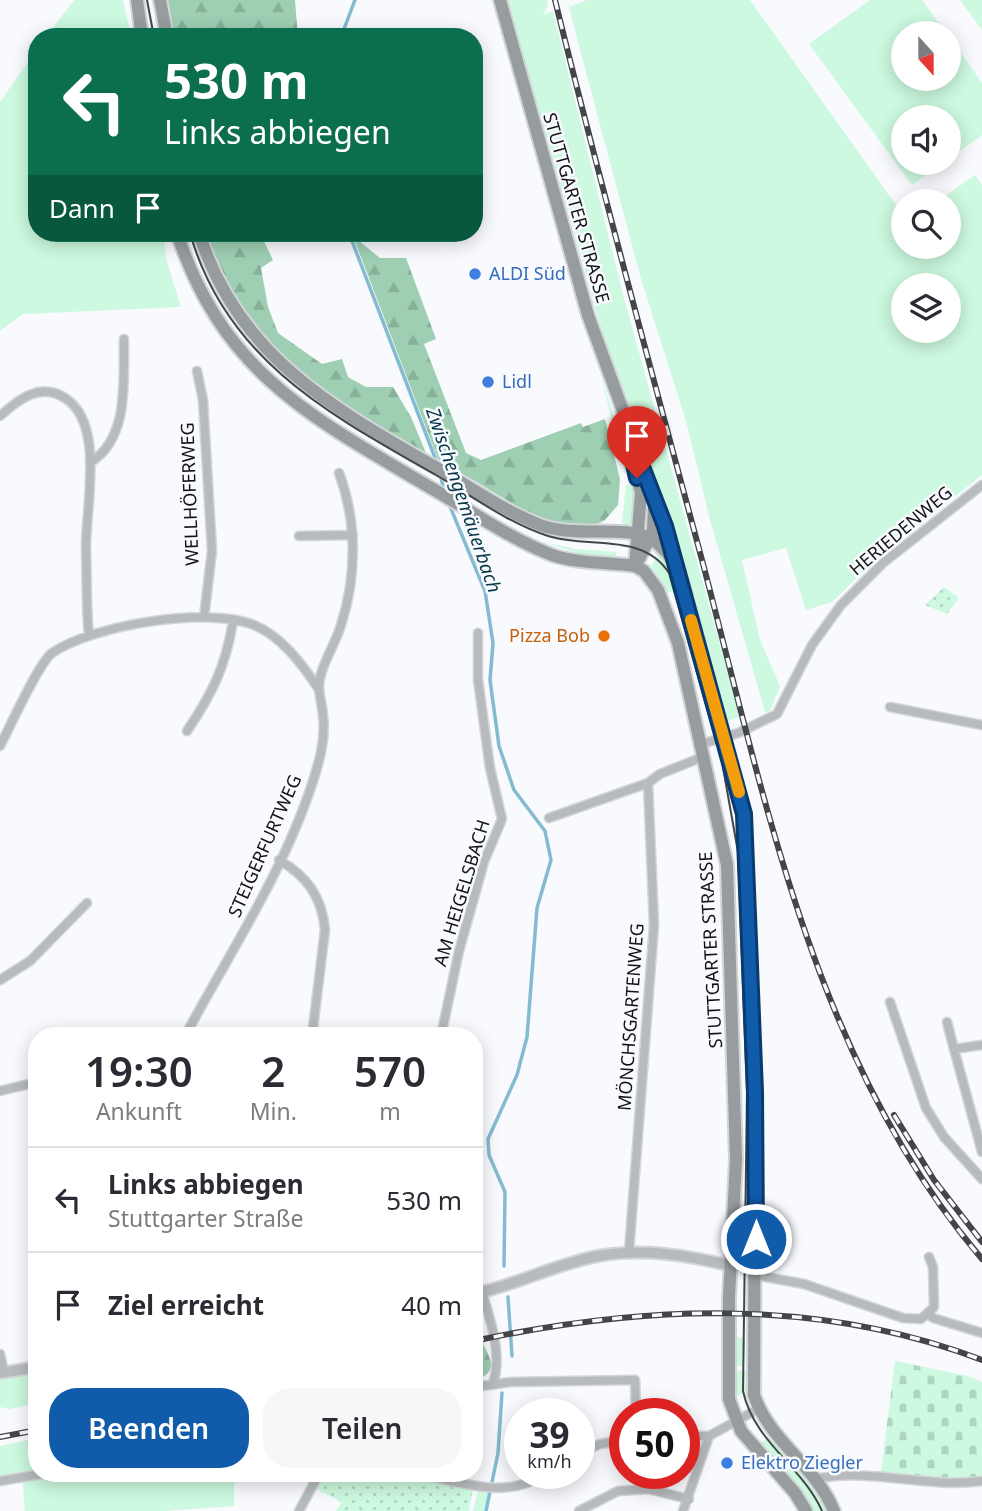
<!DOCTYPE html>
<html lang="de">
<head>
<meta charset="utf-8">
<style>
  :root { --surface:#fff; --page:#f7f7f7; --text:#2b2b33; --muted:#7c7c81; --line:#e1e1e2; --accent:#105baa }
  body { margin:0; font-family:"Noto Sans",sans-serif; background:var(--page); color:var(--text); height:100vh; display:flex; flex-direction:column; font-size:26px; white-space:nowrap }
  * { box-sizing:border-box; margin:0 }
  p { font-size:23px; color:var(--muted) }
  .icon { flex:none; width:38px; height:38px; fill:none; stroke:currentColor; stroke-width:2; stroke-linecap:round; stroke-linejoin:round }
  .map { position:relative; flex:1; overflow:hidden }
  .details { position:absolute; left:28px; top:1027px; width:455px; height:455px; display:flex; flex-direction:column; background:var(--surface); border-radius:28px; box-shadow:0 4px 18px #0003 }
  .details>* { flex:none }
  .guide { position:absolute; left:28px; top:28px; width:455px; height:214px; border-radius:28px; box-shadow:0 4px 18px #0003; background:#0b6e4f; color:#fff; overflow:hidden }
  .needle { width:46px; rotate:159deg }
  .fabs { position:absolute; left:891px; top:21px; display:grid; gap:14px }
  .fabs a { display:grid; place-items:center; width:70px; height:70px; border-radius:50%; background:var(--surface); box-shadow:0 4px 18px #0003; font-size:35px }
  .speed { position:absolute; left:504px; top:1398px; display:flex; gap:14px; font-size:35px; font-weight:700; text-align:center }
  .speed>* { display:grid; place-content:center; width:91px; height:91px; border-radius:50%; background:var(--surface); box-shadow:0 4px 18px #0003; line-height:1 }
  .speed small { font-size:18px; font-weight:400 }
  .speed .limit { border:10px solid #d22; background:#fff; color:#111 }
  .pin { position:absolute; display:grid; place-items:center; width:60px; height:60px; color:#fff; margin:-72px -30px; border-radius:50% 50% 50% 0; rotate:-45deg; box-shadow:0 0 7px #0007 }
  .pin .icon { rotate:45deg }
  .me { position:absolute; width:77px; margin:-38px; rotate:0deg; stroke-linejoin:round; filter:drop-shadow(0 0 5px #0008) }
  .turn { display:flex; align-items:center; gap:24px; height:147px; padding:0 21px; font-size:32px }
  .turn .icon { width:91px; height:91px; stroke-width:2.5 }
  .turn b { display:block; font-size:49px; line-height:60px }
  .then { display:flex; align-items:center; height:66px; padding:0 21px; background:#0003; gap:14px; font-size:26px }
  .eta { display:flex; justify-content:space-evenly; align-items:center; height:119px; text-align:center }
  .eta b { font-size:42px; font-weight:600; line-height:49px }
  .action { display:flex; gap:14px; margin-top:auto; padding:14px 21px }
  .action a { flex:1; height:80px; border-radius:28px; background:var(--accent); color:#fff; font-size:28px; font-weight:600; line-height:80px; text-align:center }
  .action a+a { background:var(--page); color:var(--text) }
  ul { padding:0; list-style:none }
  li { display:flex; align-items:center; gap:21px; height:105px; padding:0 21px; border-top:2px solid var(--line) }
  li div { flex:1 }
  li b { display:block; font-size:26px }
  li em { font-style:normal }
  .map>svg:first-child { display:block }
  .green { fill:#ccf9df; fill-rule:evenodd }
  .forest { fill:url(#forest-firs) }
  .cemetery { fill:url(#cemetery-stones) }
  .park { fill:url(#park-dots) }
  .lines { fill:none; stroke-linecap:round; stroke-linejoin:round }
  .stream { stroke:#85bbd0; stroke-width:3.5 }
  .minor-casing { stroke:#d3d5d9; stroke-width:11 }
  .tertiary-casing { stroke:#d3d5d9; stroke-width:14 }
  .secondary-casing { stroke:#d3d5d9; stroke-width:16 }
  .minor { stroke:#b8bbbd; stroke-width:8 }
  .tertiary { stroke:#b8bbbd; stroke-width:10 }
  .secondary { stroke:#979d9f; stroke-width:12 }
  .tram { stroke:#444548; stroke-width:2 }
  .rail-casing { stroke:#444548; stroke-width:6 }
  .rail { stroke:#f8fafe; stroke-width:3.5; stroke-dasharray:10; stroke-linecap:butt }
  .route-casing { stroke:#0a3b6e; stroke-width:18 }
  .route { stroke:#105baa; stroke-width:12 }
  .slow { stroke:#f59e0b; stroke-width:12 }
  .shop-dot { fill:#3f7fe0; stroke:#f8fafe; stroke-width:2.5 }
  .food-dot { fill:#e8710a; stroke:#f8fafe; stroke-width:2.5 }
  .labels { text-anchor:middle; stroke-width:5; stroke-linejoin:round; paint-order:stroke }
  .street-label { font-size:18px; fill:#121316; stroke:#f8fafe }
  .shop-label { font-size:18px; fill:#366cbe; stroke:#f8fafe; text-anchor:start }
  .food-label { font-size:18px; fill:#c56008; stroke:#f8fafe; text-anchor:end }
  .water-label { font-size:19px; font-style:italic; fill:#053747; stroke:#f8fafe }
</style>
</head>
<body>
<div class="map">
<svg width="982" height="1511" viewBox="0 0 982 1511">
  <defs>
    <pattern id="forest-firs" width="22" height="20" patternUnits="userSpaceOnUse" patternTransform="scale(1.75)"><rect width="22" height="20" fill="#9ecfb3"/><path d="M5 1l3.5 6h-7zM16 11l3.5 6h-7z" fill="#87b199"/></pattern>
    <pattern id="cemetery-stones" width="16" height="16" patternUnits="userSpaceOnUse" patternTransform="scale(1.75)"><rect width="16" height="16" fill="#ccf9df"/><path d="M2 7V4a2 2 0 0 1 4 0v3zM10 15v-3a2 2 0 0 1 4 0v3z" fill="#aed5bf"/></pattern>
    <pattern id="park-dots" width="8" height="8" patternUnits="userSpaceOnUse" patternTransform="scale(1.75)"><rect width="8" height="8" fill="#ccf9df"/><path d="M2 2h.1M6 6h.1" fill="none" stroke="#aed5bf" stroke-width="1.8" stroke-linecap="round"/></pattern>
  </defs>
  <rect width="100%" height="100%" fill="#f8fafe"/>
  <path class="green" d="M74,0H123L131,37H46Z
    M507,0H547L548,5L543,15L553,11L622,291L740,717L726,721L710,674L609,355Z
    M587,0H750L903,215V247H948V201H938L975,175L982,185V475L877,558L832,602L806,610L786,548L742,560L760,640L780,686L770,711L765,712L710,520L686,421L641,279L573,23L569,7ZM903,285H948V331H903Z
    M870,0H922L946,33H903V79H948L949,36L982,83V135L949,159L948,117H903V163H943L912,185L809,44Z
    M960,0H982V30Z
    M37,49V233H163L167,262L181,307L23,314L0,331V102Z
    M601,376L631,470L625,473Z
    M633,483C636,497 640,519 625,528L622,522L626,485Z
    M543,542L576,549L616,552V556L581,554Z
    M657,550L670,563L679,589L668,593L651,566L658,556L652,551Z
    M736,1337L745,1338L744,1366H735Z
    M731,1370L747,1371L746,1398L745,1393L737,1395L738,1401L734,1398Z
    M37,1373V1403L10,1409L0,1407V1379Z
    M769,1436L813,1485L829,1511H812L759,1445Z
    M37,1438V1474H234V1506L164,1511H25L22,1473L0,1477V1446Z
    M478,1489L489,1490L484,1511H473Z"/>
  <path class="forest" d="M168,0H295L298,37H174Z
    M206,233H260L273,260L261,268L268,307L278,333L322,364L342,359L348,377L366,387H393L411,417L426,453C330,403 239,341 206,233Z
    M353,236L380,258H406L436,339L424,344L466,453L481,460L581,423L583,427L605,419L620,479L618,505L604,521L583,529L540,520L438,459Z
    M483,1344C490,1357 498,1371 480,1378V1375H474V1345Z"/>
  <path class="cemetery" d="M895,1361L968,1376L982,1382V1478L957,1480L881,1472Z"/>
  <path class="park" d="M944,587L959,598L947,614L925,605Z
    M325,1474H381L473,1489L469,1511H336L342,1502L316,1489Z"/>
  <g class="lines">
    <path class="stream" d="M341,37L355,0
      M349,233L437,463
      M440,474L444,490
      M449,504L485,591L493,643L490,680L499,746L514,790L545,831L551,860L537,908L527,1037L517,1075L488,1139L489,1155L505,1192L504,1266
      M508,1297L512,1356
      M486,1511L498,1453L502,1393"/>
    <defs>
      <path id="minor" d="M197,371L203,400L212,551L204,617
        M0,416C19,399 40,382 65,398C106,424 85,509 86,550C87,579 86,607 89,636
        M91,462C130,437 123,380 124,339
        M299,536L353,535
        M890,707L982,725
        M187,731C212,694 226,666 233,621
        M702,744L738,733L777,714L812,645L841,605L883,563L982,485
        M0,746C10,727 38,664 52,653C92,625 209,606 254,625C281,636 302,664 318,688
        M549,818L648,783L660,774L705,756
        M279,860C307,876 322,897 325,930L312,1036
        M0,980L30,961L87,903
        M890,1002L926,1108L944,1137L982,1179
        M947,1022L954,1049L982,1045
        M185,1036C229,954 283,873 312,784C319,763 326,739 323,716C322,701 316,689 321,674C326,657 336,642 341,625C357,576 357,521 339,473
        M441,1036L459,951L484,862L502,819L490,768L478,680V633
        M954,1049L982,1152
        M0,1091L37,1082
        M629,1252L654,925L648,783
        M755,1275L804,1284L903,1318L921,1319L934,1307L933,1267L929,1257
        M482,1292C490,1319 503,1356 493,1383
        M928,1313L933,1318L982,1333
        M0,1354L4,1372
        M474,1387L511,1382L635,1380L636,1414
        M684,1436H709
        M579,1453L600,1444L625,1440
        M417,1474C457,1481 508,1501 543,1474
        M816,1479C870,1467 927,1489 982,1481
        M0,1481L41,1474
        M299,1511L319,1474
        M579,1511L618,1491L648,1489L689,1499
        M683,1511L709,1436L758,1409"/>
      <path id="tertiary" d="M474,1294C516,1285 556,1264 598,1256C643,1248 687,1255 731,1266
        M0,1373L37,1367"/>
      <path id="secondary" d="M137,0L142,37
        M160,0L167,37
        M500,0L588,315L665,526L682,581L744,814L755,1092L754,1395C770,1442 816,1466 834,1511
        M177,233C223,373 311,417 431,488C470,510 510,539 552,555C578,564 608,562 635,566L644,571L658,590L678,643L727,865L736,1159L729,1298V1399L741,1431L795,1493L806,1511
        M199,233C238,356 332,408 437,468C470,487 504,511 540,525C574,538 624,525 650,538C659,543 667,553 673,560
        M631,452L641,493L635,566
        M637,563L653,531L654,508"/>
    </defs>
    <use href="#minor" class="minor-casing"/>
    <use href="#tertiary" class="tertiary-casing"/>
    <use href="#secondary" class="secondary-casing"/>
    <use href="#minor" class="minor"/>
    <use href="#tertiary" class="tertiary"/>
    <use href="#secondary" class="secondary"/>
    <path class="tram" d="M147,0L154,37
      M190,233C226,360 329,414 436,475C472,496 508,523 548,536C589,549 643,532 669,573L722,762L738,852L747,1092L743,1391C754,1442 802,1466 822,1511"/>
    <defs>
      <path id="rail" d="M555,0C601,187 652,373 702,560C766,802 815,1063 982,1259
        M894,1115L934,1180L982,1242
        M474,1341C643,1305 818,1297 982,1360
        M0,1437L37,1430"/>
    </defs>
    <use href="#rail" class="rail-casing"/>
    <use href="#rail" class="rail"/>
  </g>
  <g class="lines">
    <defs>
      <path id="route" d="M637,478L625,423L665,526L744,814L755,1092L756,1239"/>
    </defs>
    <use href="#route" class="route-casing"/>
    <use href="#route" class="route"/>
    <path class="slow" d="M691,620L739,792"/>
  </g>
  <g class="shop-dot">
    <circle cx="475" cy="274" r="7"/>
    <circle cx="488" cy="382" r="7"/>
    <circle cx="727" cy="1463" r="7"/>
  </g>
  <circle class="food-dot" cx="604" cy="636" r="7"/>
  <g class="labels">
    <g class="street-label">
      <text transform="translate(576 208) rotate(74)" y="6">STUTTGARTER STRASSE</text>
      <text transform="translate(190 494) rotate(-92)" y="6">WELLHÖFERWEG</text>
      <text transform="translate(901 531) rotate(-40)" y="6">HERIEDENWEG</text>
      <text transform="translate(265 846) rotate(-66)" y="6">STEIGERFURTWEG</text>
      <text transform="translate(462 893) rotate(-73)" y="6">AM HEIGELSBACH</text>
      <text transform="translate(711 950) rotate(-93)" y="6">STUTTGARTER STRASSE</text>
      <text transform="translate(631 1017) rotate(-86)" y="6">MÖNCHSGARTENWEG</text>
    </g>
    <g class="shop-label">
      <text x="489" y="280">ALDI Süd</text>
      <text x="502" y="388">Lidl</text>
      <text x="741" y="1469">Elektro Ziegler</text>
    </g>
    <g class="food-label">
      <text x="590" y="642">Pizza Bob</text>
    </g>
    <g class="water-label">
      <text transform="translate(464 500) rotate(71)" y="7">Zwischengemäuerbach</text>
    </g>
  </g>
</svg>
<div class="fabs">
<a><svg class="needle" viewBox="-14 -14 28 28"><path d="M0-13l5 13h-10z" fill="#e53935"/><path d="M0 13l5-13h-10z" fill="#7c7c81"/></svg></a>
<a><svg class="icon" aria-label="sound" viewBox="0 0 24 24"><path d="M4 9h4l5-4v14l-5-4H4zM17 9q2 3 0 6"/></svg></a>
<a><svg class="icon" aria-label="search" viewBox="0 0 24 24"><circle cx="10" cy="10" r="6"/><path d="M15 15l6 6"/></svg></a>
<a><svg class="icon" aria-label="layers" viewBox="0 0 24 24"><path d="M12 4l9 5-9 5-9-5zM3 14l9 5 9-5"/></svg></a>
</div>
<div class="speed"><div>39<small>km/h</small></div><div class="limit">50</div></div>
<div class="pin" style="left:637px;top:478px;background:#d93025"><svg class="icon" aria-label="arrive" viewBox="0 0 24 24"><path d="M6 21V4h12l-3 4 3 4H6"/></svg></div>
<svg class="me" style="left:756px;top:1239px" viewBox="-20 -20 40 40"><circle r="17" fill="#105baa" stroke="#fff" stroke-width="3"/><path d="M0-11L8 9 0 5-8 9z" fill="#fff"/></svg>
<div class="guide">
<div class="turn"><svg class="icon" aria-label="left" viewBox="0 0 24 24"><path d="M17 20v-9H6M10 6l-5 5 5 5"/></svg><div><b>530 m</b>Links abbiegen</div></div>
<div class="then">Dann<svg class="icon" aria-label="arrive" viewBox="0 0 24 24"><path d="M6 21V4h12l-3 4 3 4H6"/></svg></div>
</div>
<section class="details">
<div class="eta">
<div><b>19:30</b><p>Ankunft</p></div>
<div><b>2</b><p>Min.</p></div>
<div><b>570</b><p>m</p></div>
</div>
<ul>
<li><svg class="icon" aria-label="left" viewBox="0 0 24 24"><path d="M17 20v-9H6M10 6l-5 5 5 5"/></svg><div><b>Links abbiegen</b><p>Stuttgarter Straße</p></div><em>530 m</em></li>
<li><svg class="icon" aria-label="arrive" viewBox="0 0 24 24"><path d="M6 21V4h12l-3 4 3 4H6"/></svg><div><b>Ziel erreicht</b></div><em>40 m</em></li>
</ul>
<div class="action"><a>Beenden</a><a>Teilen</a></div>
</section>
</div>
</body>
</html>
